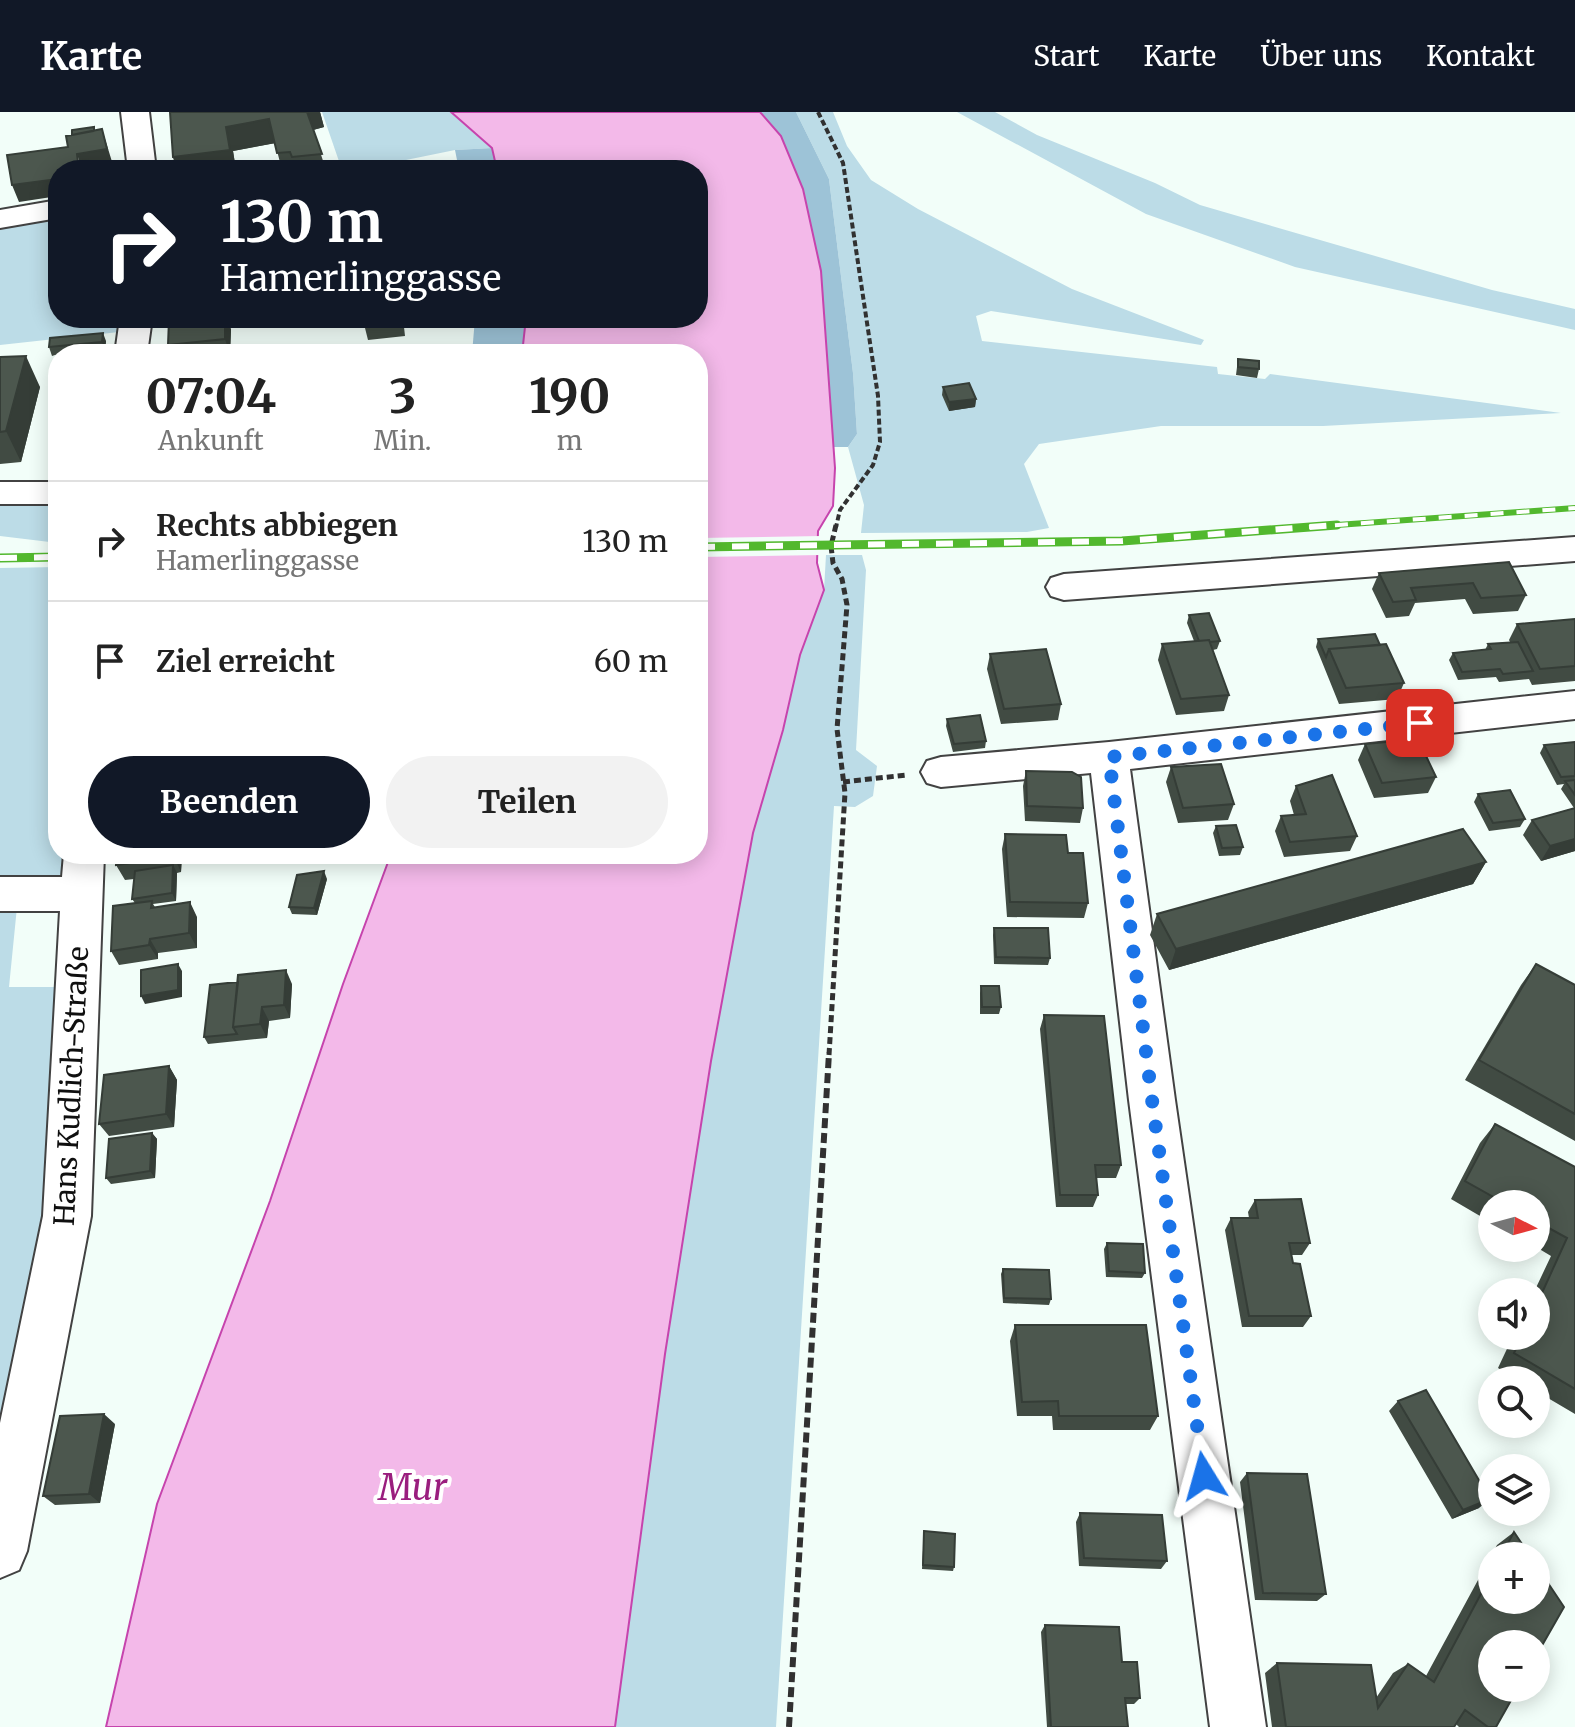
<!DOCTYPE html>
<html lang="de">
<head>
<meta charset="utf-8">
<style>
  :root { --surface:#fff; --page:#f2f2f2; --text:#222; --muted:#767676; --line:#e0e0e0; --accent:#111827 }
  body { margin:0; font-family:Merriweather,serif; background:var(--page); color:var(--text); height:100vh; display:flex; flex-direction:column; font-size:30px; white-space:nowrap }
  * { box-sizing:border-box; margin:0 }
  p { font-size:26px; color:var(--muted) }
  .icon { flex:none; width:44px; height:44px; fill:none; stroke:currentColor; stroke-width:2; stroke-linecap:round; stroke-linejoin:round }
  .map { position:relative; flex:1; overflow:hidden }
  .sheet { position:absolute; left:48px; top:232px; width:660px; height:520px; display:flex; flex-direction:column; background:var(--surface); border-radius:32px; box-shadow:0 4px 20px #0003 }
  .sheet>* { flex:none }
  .top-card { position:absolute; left:48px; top:48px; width:660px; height:168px; border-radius:32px; box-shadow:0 4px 20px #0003; background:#111827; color:#fff; overflow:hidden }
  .needle { width:52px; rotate:96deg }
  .tools { position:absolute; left:1478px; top:1078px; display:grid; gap:16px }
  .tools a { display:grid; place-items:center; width:72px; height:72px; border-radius:50%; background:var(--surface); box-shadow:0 4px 20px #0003; font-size:40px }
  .pin { position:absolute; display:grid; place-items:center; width:68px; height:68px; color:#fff; margin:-34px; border-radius:16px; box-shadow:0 4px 12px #0006 }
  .me { position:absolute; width:88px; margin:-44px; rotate:352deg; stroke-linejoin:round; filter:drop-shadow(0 0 6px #0008) }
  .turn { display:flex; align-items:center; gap:28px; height:168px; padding:0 40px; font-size:36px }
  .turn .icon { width:104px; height:104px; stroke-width:2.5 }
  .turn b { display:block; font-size:56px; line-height:68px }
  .eta { display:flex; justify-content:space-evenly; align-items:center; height:136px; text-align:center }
  .eta b { font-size:48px; font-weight:700; line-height:56px }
  .cta { display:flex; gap:16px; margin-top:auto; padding:16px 40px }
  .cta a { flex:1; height:92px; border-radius:48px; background:var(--accent); color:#fff; font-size:32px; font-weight:700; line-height:92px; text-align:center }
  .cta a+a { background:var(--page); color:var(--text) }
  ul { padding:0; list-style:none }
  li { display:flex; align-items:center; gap:24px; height:120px; padding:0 40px; border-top:2px solid var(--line) }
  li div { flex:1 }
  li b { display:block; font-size:30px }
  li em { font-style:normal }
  header { display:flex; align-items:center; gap:48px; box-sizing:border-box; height:112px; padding:0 40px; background:var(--accent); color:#fff }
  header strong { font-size:38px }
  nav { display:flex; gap:44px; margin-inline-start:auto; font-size:28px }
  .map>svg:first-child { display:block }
  .green { fill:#bcdce7 }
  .forest { fill:#9dc3d7 }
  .water { fill:#f3b9e9; stroke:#c644ad; stroke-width:2 }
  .pier { fill:#f2fef9 }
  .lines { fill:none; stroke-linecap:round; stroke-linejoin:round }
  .minor-casing { stroke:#424242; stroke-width:4 }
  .path-far2 { stroke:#313131; stroke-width:4; stroke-dasharray:6 3; stroke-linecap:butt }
  .path-far1 { stroke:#313131; stroke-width:5; stroke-dasharray:7 4; stroke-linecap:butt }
  .path { stroke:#313131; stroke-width:6; stroke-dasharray:10 5; stroke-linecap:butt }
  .minor { fill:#fff; fill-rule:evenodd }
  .rail-far1-casing { stroke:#52b82e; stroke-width:6 }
  .rail-casing { stroke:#52b82e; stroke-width:9 }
  .rail-far1 { stroke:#fff; stroke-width:4; stroke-dasharray:13; stroke-linecap:butt }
  .rail { stroke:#fff; stroke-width:6; stroke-dasharray:17; stroke-linecap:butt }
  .wall { fill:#414b43 }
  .shaded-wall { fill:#353d37 }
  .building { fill:#4c574e; stroke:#353d37; stroke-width:2 }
  .route { stroke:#1a73e8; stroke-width:14; stroke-dasharray:0 25.2 }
  .labels { text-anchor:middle; stroke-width:8; stroke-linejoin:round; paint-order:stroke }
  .street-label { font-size:28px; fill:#0f0f0f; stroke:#fff }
  .near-water-label { font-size:36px; font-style:italic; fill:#9a1e7e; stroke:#fff }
</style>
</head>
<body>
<header>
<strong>Karte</strong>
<nav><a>Start</a><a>Karte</a><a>Über uns</a><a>Kontakt</a></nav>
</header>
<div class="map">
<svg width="1575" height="1615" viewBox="0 0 1575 1615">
  <rect width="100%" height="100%" fill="#f2fef9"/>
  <path class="green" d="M322,0H451L492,36L455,38L357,58H342Z
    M796,0H833L847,34L871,68L918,97L1072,177L1204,228L1201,233L991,199L976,204L982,229L1217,255L1218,262L1265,267L1270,262L1561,301L1323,314H1161L1039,332L1024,352L1049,416L1027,420L861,421L864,393L848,335L857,322L853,261L829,67Z
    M957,0H995L1037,23L1155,71L1200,93L1492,178L1575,197V218L1295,155L1146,102Z
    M58,103V206H121L119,220L0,233V113Z
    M0,394H58V431L0,424Z
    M826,443H862L866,458L856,638L877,654L873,684L855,695L834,694L776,1615H615L665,1242L711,949L753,721L783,618L800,542L824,478Z
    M58,455V742H67L66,757L54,768L0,769V456Z
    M0,794L17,795L9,875H56L49,1072L0,1325Z"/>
  <path class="forest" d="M760,0H796L829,67L853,261L857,322L848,335H833L821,159L803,77L781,24Z
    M492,36L497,58H459L455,38Z
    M475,206H526L522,242H472Z"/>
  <path class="water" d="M451,0H760L781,24L803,77L821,159L835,356L833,394L818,419L817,451L824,478L800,543L783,618L753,721L711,949L665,1242L615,1615H106L157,1392L270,1089L343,872L391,742H698V242H522L526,206H698V58H497L492,36Z"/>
  <path class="pier" d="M822,424L821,443L698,445V426Z"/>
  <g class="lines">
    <defs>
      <path id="minor" d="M121,0H149L156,58H128Z
        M58,88V106L0,116V98Z
        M120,206H152L147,242H115Z
        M0,370H58V392H0Z
        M1575,425V449L1064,488L1051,484L1046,475L1051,466L1064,462Z
        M1575,579V607L1130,657L1175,988L1266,1615H1210L1129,988L1091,661L941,675L927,671L921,660L927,649L941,645L1109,630Z
        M64,742H104L91,1104L27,1439L19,1458L0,1466V1311L43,1104L60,799H0V765H62Z"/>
    </defs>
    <use href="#minor" class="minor-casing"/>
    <path class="path-far2" d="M818,0L843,51L878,284L880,330L873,353L840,398L836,415"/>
    <path class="path-far1" d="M843,670L906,663
      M829,943L845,681L837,617L847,493L842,467L833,451L831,434L836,413"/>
    <path class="path" d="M789,1615L829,941"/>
    <use href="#minor" class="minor"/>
    <defs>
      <path id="rail-far1" d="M1309,415L1575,396"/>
      <path id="rail" d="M698,435L1122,429L1337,413
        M0,446L58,445"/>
    </defs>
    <use href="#rail-far1" class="rail-far1-casing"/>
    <use href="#rail" class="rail-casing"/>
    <use href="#rail-far1" class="rail-far1"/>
    <use href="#rail" class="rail"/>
  </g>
  <path class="wall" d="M170,0H320L324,15L313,18L326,58H282L275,31L233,39L236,58H177L173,45Z
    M228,206H258V207L229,211Z
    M403,206L405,224L368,228L364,212Z
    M231,217L230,242H171L168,233Z
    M106,229L105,238L58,242L52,244L49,235Z
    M0,245L40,275L21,350L0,352Z
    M1238,247L1259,257L1257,266L1236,263Z
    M943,275L976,287L975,295L949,299L942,283Z
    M1509,450L1526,483L1518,499L1473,502L1465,487L1415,491L1409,504L1386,506L1372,477L1379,461Z
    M1189,503L1220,529L1217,537L1213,538L1229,583L1224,599L1176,603L1158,548L1162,532L1194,529L1187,511Z
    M1575,507V569L1532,573L1529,567L1499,570L1496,565L1458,568L1449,548L1453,541L1485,538L1488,532L1510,530L1509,528L1517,512Z
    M1318,527L1380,533L1404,571L1397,587L1339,592L1316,535Z
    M990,542L1061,592L1058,608L1001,612L987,557Z
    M947,607L986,629L985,636L953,640L946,614Z
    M1575,630V739L1541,749L1523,723L1532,708L1574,696L1561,677L1564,672L1557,673L1540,641L1544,633Z
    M1365,632L1436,665L1428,681L1374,686L1358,648Z
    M1171,655L1234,692L1228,708L1178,711L1166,670Z
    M1026,659L1083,696L1080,711L1025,709L1023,674Z
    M1296,674L1357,724L1350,739L1284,745L1275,719L1281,704L1294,703L1290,689Z
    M1478,682L1525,707L1520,715L1489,719L1474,690Z
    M1216,714L1243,735L1240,743L1219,744L1213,721Z
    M1005,722L1068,741L1088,791L1084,806L1007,805L1002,737Z
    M182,742L181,760L177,761L176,789L153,792L155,795L197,805V836L158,841V847L119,853L111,839L135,791L132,787L134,767L125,768L116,753Z
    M1486,750L1473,772L1169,858L1150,823L1157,802Z
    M327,767L317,803L292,802L289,795Z
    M994,816L1050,846L1048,853L994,852L993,823Z
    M1536,852L1575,873V1029L1465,968L1521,873Z
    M292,872L290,906L269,909L267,926L208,932L204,925Z
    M981,874L1001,895L999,902H980V881Z
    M1044,903L1121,1053L1116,1066H1096L1098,1083L1093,1095H1056L1040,917Z
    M169,954L177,968L174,1015L109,1024L99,1012Z
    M1495,1012L1575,1055V1302L1536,1279V1268H1518L1498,1256L1513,1224H1536V1180H1534L1551,1144L1536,1135V1092H1492V1111L1451,1087L1480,1031Z
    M152,1021L157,1027L155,1066L111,1072L106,1066Z
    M1255,1088L1310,1131L1302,1143H1291L1293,1151L1311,1204L1303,1215H1242L1225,1118L1231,1106H1249L1248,1100Z
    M1107,1131L1145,1161L1142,1166L1106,1165L1104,1137Z
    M1003,1157L1051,1187L1049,1193L1003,1191L1001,1162Z
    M1015,1213L1158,1304L1150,1318H1053L1052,1304H1017L1010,1229Z
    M1398,1289L1479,1396L1452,1407L1389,1299Z
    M115,1312L100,1391L55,1393L43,1384Z
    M1247,1361L1326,1482L1317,1489L1255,1488L1240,1370Z
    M1080,1401L1167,1449L1161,1457L1079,1454L1076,1410Z
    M924,1419L954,1455L953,1459L922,1457Z
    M1514,1420L1530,1444H1492V1488L1496,1615H1459L1456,1612L1454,1615H1272L1265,1561L1277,1551L1376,1586L1393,1561L1408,1552L1426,1564L1497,1433Z
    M1045,1513L1122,1550L1140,1586L1134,1592H1126L1128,1615H1047L1041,1520Z"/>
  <path class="shaded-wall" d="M307,0H320L324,15L313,18Z
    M269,7L276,31L233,39L236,58H177L173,45L226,15Z
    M102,17L113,53L91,57L92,58H82L77,42Z
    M58,67V84L19,90L12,73Z
    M225,206H227L231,217L230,242L225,227Z
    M103,221L106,229L105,238L102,230Z
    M26,244L40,275L21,350L6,319Z
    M976,287L975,295L949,299V290Z
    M1575,727V739L1541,749L1550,734Z
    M174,742H182L181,760L174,745Z
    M1486,750L1473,772L1169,858L1176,837Z
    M173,753L177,761L176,789L172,781Z
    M324,759L327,767L317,803L314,796Z
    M190,790L197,805V836L189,821Z
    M150,827L158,841V847L149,833Z
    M178,852L182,859V885L145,892L141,884Z
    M286,858L292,872L290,906L284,893Z
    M262,895L269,909L267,926L260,912Z
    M169,954L177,968L174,1015L166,1002Z
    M152,1021L157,1027L155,1066L150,1059Z
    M104,1302L115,1312L100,1391L89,1382Z
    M1490,1387L1479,1396L1452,1407L1463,1398Z"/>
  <path class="building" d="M170,0H307L322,42L292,45L290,40L277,41L269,7L226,15L230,38L173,45Z
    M94,15V19L72,23V18Z
    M102,17L107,37L77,42L78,50L88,48L90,58H58V67L12,73L7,43L68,35L66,24Z
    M176,206H225V227L168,233L169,207Z
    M364,206H401L402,208L364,212Z
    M103,221L102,230L49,235L50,226Z
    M26,244L6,319L0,320V245Z
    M1238,247L1259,249V257L1238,255Z
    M969,271L976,287L949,290L943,275Z
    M1509,450L1526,483L1481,486L1473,471L1411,476L1416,488L1393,490L1379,461Z
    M1209,501L1220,529L1210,530L1209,528L1199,529L1189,503Z
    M1575,507V554L1540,557L1517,512Z
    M1375,522L1380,533L1329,537L1326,545L1318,527Z
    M1209,528L1229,583L1181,587L1162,532Z
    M1518,530L1533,559L1503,562L1500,557L1462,560L1453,541L1491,537L1488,532Z
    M1386,532L1404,571L1346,576L1329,537Z
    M1046,537L1061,592L1004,597L990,542Z
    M980,603L986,629L954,632L947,607Z
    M1418,627L1436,665L1382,671L1365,632Z
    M1575,630V664L1561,665L1544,633Z
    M1221,652L1234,692L1183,696L1171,655Z
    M1026,659L1072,660L1081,665L1083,696L1027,694Z
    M1332,663L1357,724L1290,730L1281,704L1306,702L1296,674Z
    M1575,668V683L1565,669Z
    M1510,678L1525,707L1493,711L1478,682Z
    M1575,696V727L1550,734L1532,708Z
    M1236,713L1243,735L1222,736L1216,714Z
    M1463,717L1486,750L1176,837L1157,802Z
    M1005,722L1066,723L1068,741H1083L1088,791L1010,790Z
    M117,742H174V745L116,753Z
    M173,753L172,781L132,787L135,759Z
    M324,759L314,796L289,795L297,763Z
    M152,789L151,796L190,790L189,821L150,827L149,833L111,839L113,794Z
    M994,816H1048L1050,846L996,845Z
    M178,852V878L141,884V858Z
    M1536,852L1575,873V1002L1479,948Z
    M286,858L284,893L262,895L260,912L233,915L238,863Z
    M238,870L233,915L237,922L204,925L210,873Z
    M981,874H999L1001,895H982Z
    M1044,903L1104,904L1121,1053H1095L1098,1083H1060Z
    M169,954L166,1002L99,1012L104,963Z
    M1495,1012L1575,1055V1277L1514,1241L1522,1224H1536V1194L1567,1126L1536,1109V1092H1506L1465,1069Z
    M152,1021L150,1059L106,1066L109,1027Z
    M1301,1087L1310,1131H1289L1293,1151L1300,1152L1311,1204H1249L1231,1106H1258L1255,1088Z
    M1107,1131L1143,1132L1145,1161L1109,1159Z
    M1003,1157L1049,1158L1051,1187L1004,1186Z
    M1015,1213H1146L1158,1304H1059L1058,1289L1022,1290Z
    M1426,1278L1490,1387L1463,1398L1398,1289Z
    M104,1302L89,1382L43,1384L60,1304Z
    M1247,1361L1307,1362L1326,1482L1263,1481Z
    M1080,1401L1162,1403L1167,1449L1084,1446Z
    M924,1419L955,1422L954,1455L923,1453Z
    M1514,1420L1530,1444H1501Z
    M1536,1453L1564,1495L1536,1544V1532H1492V1576H1518L1496,1615H1488L1465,1598L1454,1615H1286L1277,1551L1371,1553L1378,1596L1408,1552L1434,1570L1492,1461V1488H1536Z
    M1045,1513L1119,1515L1122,1550H1137L1140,1586H1125L1128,1615H1051Z"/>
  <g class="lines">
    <path class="route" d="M1204,1364L1152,988L1109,645L1420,611"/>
  </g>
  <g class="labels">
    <g class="street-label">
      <text transform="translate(71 974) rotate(-87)" y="10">Hans Kudlich-Straße</text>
    </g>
    <g class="near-water-label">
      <text x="413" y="1388">Mur</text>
    </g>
  </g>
</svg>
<div class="tools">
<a><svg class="needle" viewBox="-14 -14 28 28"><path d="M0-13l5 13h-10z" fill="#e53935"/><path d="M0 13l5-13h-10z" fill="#767676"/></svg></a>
<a><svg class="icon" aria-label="sound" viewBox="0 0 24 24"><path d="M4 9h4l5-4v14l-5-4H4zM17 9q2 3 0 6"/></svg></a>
<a><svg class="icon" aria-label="search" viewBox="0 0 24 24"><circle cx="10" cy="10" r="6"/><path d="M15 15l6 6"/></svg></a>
<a><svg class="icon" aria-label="layers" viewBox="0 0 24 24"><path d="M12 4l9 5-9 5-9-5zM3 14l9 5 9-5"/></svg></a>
<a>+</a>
<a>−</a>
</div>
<div class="pin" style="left:1420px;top:611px;background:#d93025"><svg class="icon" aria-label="arrive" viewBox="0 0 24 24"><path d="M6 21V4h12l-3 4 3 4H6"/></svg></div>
<svg class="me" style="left:1204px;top:1364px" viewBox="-20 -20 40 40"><path d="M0-17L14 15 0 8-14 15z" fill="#1a73e8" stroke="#fff" stroke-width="4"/></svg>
<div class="top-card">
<div class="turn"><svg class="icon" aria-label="right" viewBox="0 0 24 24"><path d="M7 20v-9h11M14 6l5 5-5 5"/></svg><div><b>130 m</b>Hamerlinggasse</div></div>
</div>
<section class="sheet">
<div class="eta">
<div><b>07:04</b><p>Ankunft</p></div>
<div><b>3</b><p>Min.</p></div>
<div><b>190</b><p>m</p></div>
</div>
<ul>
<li><svg class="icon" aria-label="right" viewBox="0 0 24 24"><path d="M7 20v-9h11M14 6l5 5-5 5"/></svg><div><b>Rechts abbiegen</b><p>Hamerlinggasse</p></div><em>130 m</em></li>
<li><svg class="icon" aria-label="arrive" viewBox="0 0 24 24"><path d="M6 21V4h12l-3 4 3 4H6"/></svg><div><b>Ziel erreicht</b></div><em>60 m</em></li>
</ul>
<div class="cta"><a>Beenden</a><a>Teilen</a></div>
</section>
</div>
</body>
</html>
